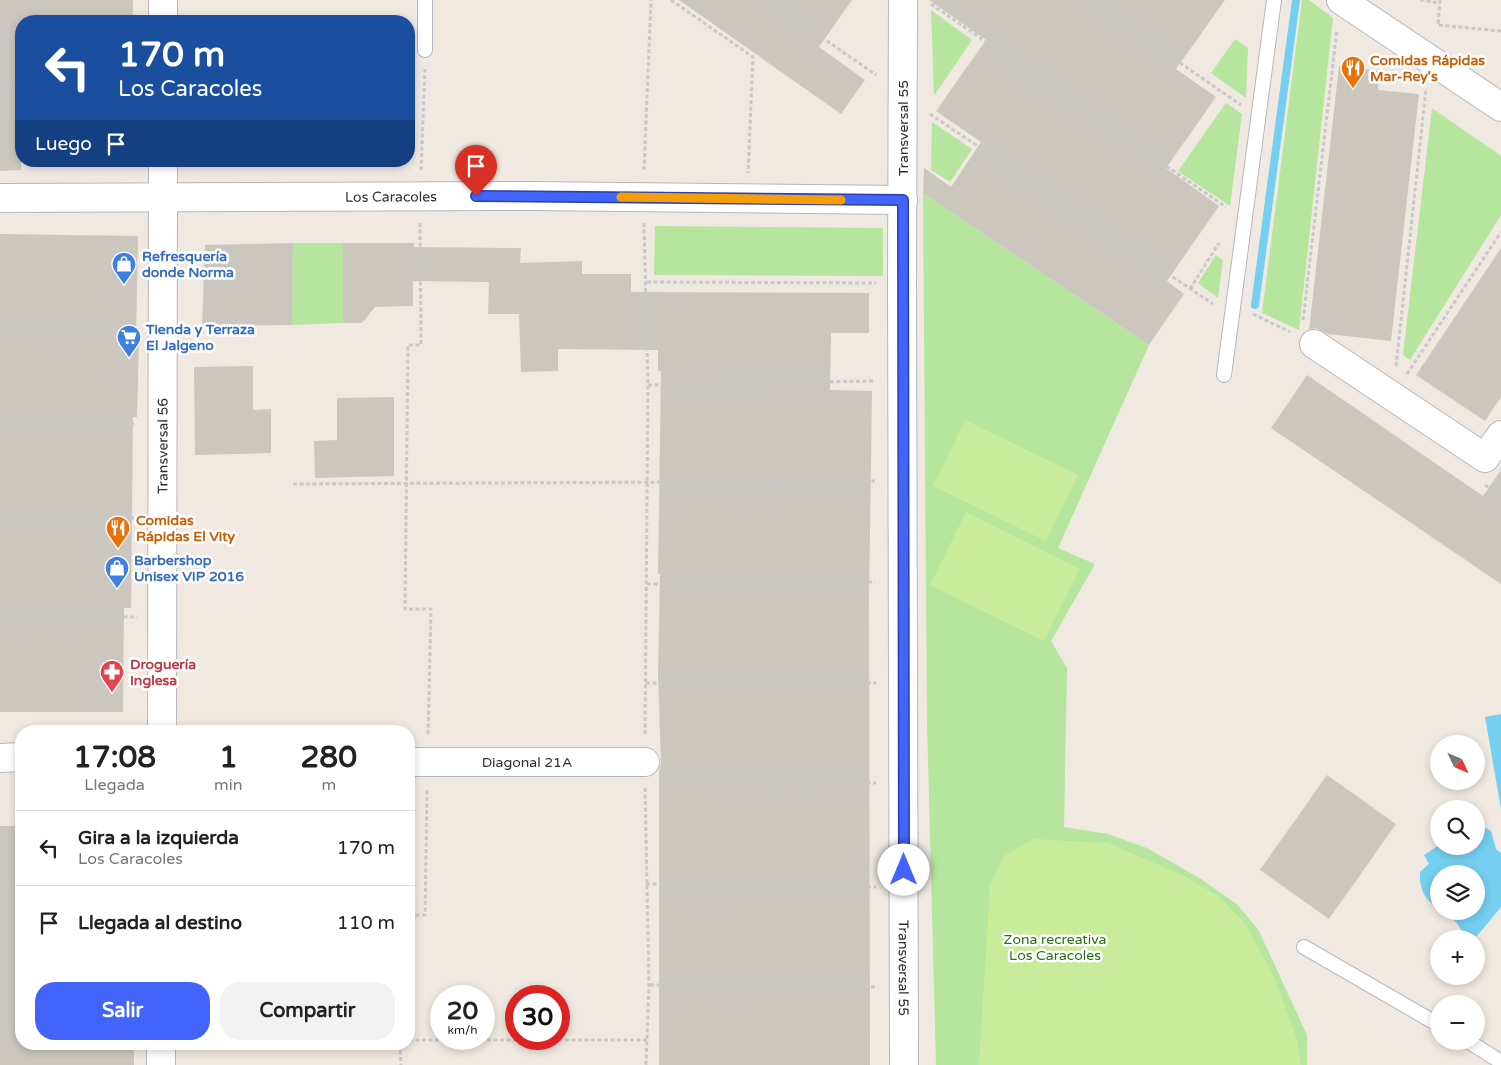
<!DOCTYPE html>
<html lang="es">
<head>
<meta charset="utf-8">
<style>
  :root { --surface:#fff; --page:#f2f2f2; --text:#222; --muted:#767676; --line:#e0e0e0; --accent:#4264fb }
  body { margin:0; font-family:"Varela Round",sans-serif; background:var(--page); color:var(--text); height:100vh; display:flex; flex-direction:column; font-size:19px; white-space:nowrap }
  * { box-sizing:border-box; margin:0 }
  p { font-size:16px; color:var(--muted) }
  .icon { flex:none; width:28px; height:28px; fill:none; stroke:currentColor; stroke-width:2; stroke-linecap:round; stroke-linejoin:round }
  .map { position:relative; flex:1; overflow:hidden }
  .details { position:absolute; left:15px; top:725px; width:400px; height:325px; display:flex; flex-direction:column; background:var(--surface); border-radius:20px; box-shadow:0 2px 8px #0003 }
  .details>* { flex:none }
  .hud { position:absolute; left:15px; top:15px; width:400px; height:152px; border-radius:20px; box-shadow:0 2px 8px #0003; background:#1a4fa0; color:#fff; overflow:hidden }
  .needle { width:32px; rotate:134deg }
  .controls { position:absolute; left:1430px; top:735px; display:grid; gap:10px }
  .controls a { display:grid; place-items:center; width:55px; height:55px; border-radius:50%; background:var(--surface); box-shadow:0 2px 8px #0003; font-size:25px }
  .speed { position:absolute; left:430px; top:985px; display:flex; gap:10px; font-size:25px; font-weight:700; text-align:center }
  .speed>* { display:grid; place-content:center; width:65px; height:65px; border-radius:50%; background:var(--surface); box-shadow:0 2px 8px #0003; line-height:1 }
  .speed small { font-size:12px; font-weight:400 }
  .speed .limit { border:8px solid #d22; background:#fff; color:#111 }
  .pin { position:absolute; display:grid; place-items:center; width:42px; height:42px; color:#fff; margin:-51px -21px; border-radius:50% 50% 50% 0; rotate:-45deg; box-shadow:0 0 5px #0007 }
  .pin .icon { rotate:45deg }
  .me { position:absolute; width:55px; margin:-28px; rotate:0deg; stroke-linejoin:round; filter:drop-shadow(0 0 4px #0008) }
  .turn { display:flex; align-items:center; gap:18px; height:105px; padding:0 20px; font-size:22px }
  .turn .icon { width:65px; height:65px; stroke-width:2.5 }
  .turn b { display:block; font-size:35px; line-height:42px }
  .then { display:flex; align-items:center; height:48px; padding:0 20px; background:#0003; gap:10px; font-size:19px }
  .eta { display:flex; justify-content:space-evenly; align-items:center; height:85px; text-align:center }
  .eta b { font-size:30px; font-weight:700; line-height:35px }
  .primary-button { display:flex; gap:10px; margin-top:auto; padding:10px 20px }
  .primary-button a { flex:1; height:58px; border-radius:20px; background:var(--accent); color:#fff; font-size:20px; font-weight:700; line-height:58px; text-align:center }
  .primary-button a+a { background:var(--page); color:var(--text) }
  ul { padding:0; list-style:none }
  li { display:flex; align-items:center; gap:15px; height:75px; padding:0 20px; border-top:1px solid var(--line) }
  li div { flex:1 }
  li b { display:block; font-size:19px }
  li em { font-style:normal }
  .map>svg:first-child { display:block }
  .green { fill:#b6e59e }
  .pitch { fill:#c9ec9a }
  .water { fill:#75cff0 }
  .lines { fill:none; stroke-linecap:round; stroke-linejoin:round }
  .stream { stroke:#75cff0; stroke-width:8 }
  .building { fill:#cbc7bf }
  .service-casing { stroke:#b4b7c1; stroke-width:16 }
  .minor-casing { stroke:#b4b7c1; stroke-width:30 }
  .tertiary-casing { stroke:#b4b7c1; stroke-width:30 }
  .path { stroke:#c9c9c9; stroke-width:3; stroke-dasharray:4 2.5; stroke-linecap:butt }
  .service { stroke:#fff; stroke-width:14 }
  .minor { stroke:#fff; stroke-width:28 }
  .tertiary { stroke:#fff; stroke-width:28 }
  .route-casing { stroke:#2b41a3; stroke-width:12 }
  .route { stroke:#4264fb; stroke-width:9 }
  .slow { stroke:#f59e0b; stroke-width:9 }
  .labels { text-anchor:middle; stroke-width:5; stroke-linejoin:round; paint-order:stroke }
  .food-label { font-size:14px; font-weight:bold; fill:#c56008; stroke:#fff; text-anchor:start }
  .street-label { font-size:14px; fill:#2e2e2e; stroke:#fff }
  .shop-label { font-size:14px; font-weight:bold; fill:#366cbe; stroke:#fff; text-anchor:start }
  .health-label { font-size:14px; font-weight:bold; fill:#be3a42; stroke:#fff; text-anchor:start }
  .park-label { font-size:14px; fill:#2c6e1b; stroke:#fff }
</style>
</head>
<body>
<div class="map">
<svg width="1501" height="1065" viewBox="0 0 1501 1065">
  <rect width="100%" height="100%" fill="#efe9e1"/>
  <path class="green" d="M1302,0H1309L1333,18L1299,330L1262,313Z
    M931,10L972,40L934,96Z
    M1235,39L1248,48L1246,98L1211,73Z
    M1226,103L1242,114L1230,206L1178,171Z
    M1432,108L1501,156V215L1410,360L1403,355Z
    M932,122L972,149L950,182L931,170Z
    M923,193L1149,345L1058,548L1095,564L1051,641L1067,668L1064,827L1108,834L1147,848L1201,879L1238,905L1259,931L1307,1035V1065H936L927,722Z
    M655,226L883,228V276L654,275Z
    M293,243H343V323L292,325Z
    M1216,255L1223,260L1218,298L1198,283Z"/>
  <path class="pitch" d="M965,420L1078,475L1046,541L933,486Z
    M966,512L1080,569L1044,641L930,585Z
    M1034,839L1108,843L1184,876L1220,897L1246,925L1275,978L1297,1039L1301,1065H979L990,885L1004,856Z"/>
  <path class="water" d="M1501,714V809L1485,717Z
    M1476,822L1491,831L1496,849L1501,853V907L1477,936L1464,934L1456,922L1443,911H1476V874H1439V909C1424,900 1419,888 1420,872L1429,864L1424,855L1439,845L1476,846Z"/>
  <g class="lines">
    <path class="stream" d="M1255,305L1296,0"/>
  </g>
  <path class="building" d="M0,0H133V21H21V170L0,171Z
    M679,0H852L819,47L865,80L841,114Z
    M929,0H1225L1176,69L1216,97L1166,168L1219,206L1167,281L1184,294L1149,345L923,193L924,168L951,187L981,142L936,111L986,40Z
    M1339,66L1380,71L1378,90L1419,94L1391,341L1328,334L1315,328L1309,330Z
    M0,234L138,236L136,338H139L138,379L137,417H133L131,608H124L123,712H0Z
    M293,243L292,325L202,326L205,245Z
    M343,243H414V247L521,248L520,263L582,261V274H631V292L869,293V333H831L830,390L872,391L869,597L870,1065H659V772L661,762L658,676L660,574H658L661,371H658V350L558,349V371L521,372L519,314H488L489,282L413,281V306L375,307L362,323H343Z
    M1501,248V397L1485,421L1416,375Z
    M253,366V410L271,409V453L195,455L194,367Z
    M1307,375L1483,496L1501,470V584L1271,428Z
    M394,397V476L315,478L314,441L337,440V398Z
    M1327,775L1396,824L1329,919L1260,870Z
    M0,826H21V1044H134V1065H0Z"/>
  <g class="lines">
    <defs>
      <path id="service" d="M425,50V0
        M1224,375L1274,0
        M1304,947L1439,1025
        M1468,1041L1501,1062"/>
      <g id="minor">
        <path id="s1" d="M903,0L902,283L904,1065"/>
        <path d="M1341,0L1501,107"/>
        <path id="s2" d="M0,198L531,196L903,200"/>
        <path d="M1314,344L1485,458L1501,435"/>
        <path d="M0,758L21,757"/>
        <path id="s3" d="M409,762H645"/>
      </g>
      <g id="tertiary">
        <path d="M163,21V0"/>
        <path id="s4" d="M162,731L163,161"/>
        <path d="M161,1065V1044"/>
      </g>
    </defs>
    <use href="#service" class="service-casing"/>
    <use href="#minor" class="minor-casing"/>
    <use href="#tertiary" class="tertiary-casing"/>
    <path class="path" d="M671,0L753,57L748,173
      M768,0L876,75
      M1089,0L1241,105
      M1420,0L1440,3
      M1440,0L1438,25L1501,31
      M931,4L1226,207
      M0,81H21
      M930,114L1213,304
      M421,170L425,69
      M644,170L651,0
      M420,223L421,345H408L405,609H431L428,736
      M644,223L648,385L645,734
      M647,282L876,283
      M1190,289L1219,243
      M1253,314L1290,332
      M1303,320L1337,30
      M0,324L135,326
      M1396,366L1426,89
      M1407,374L1501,232
      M648,385L875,381
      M0,424H135
      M293,484L875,481
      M1485,485L1501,496
      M0,517L135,518
      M647,584L875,582
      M0,617H137
      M646,683H876
      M665,780L876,783
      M645,788L649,985L646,1065
      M646,884L876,887
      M0,912H21
      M409,915H425L427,790
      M650,985L876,987
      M0,1010L21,1009
      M409,1040H647
      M400,1044L401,1065"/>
    <use href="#service" class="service"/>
    <use href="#minor" class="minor"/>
    <use href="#tertiary" class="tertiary"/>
  </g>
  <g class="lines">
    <defs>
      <path id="route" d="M476,196L903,200L904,870"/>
    </defs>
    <use href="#route" class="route-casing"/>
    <use href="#route" class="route"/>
    <path class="slow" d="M621,197L841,200"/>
  </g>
  <defs>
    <symbol id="restaurant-pin" viewBox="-11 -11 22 30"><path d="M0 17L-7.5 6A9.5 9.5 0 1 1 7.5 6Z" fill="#e8710a" stroke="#fff"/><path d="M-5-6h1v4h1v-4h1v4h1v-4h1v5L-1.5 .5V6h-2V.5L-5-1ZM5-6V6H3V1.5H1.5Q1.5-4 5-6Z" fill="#fff"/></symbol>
    <symbol id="shop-pin" viewBox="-11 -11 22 30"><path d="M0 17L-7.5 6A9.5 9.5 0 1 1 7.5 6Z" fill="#3f7fe0" stroke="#fff"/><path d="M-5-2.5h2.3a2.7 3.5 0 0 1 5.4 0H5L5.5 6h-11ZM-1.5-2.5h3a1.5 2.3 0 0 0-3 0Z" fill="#fff"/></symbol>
    <symbol id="supermarket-pin" viewBox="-11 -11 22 30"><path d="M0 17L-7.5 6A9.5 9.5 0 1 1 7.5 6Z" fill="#3f7fe0" stroke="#fff"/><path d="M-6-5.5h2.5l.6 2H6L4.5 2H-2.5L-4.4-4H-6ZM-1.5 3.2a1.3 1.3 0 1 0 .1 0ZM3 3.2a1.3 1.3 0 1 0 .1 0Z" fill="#fff"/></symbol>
    <symbol id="pharmacy-pin" viewBox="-11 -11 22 30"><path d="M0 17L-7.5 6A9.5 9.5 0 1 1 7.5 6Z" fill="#e0444e" stroke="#fff"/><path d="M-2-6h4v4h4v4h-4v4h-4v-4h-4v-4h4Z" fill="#fff"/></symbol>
  </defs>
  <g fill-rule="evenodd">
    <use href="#restaurant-pin" x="1339" y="54" width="28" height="38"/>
    <use href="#shop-pin" x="110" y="250" width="28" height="38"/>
    <use href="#supermarket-pin" x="115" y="323" width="28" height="38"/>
    <use href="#restaurant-pin" x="104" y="514" width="28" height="38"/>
    <use href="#shop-pin" x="103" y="554" width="28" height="38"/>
    <use href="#pharmacy-pin" x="98" y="658" width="28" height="38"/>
  </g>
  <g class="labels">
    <g class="food-label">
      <text x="1370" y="65">Comidas Rápidas<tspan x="1370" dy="16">Mar-Rey's</tspan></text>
      <text x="136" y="525">Comidas<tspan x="136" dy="16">Rápidas El Vity</tspan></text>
    </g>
    <g class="street-label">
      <text transform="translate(903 128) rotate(-90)" y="5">Transversal 55</text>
      <text dy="5" stroke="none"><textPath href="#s2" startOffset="391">Los Caracoles</textPath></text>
      <text dy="5" stroke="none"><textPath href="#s4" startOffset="285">Transversal 56</textPath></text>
      <text dy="5" stroke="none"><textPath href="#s3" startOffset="118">Diagonal 21A</textPath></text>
      <text dy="5" stroke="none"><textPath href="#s1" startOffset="968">Transversal 55</textPath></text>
    </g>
    <g class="shop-label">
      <text x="142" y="261">Refresquería<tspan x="142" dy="16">donde Norma</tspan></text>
      <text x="146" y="334">Tienda y Terraza<tspan x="146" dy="16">El Jalgeno</tspan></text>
      <text x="134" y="565">Barbershop<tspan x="134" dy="16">Unisex VIP 2016</tspan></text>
    </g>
    <g class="health-label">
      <text x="130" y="669">Droguería<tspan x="130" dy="16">Inglesa</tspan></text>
    </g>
    <g class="park-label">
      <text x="1055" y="944">Zona recreativa<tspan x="1055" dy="16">Los Caracoles</tspan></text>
    </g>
  </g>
</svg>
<div class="controls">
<a><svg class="needle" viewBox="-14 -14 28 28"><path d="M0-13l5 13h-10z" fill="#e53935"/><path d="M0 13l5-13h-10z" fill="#767676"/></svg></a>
<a><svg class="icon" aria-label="search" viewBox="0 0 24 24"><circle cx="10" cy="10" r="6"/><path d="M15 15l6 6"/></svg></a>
<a><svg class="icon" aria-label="layers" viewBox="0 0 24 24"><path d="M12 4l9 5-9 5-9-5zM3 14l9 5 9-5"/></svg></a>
<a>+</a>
<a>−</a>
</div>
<div class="speed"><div>20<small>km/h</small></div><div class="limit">30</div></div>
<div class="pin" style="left:476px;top:196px;background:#d93025"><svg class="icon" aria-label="arrive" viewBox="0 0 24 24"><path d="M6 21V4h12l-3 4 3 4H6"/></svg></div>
<svg class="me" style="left:904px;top:870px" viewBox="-20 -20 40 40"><circle r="19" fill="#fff"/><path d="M0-13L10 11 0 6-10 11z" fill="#4264fb"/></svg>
<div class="hud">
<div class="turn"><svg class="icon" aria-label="left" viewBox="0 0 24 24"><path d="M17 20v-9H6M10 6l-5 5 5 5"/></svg><div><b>170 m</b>Los Caracoles</div></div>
<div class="then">Luego<svg class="icon" aria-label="arrive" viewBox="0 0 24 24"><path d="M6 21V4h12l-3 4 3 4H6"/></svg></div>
</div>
<section class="details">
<div class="eta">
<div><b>17:08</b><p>Llegada</p></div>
<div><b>1</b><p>min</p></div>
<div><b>280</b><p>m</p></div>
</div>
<ul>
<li><svg class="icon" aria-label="left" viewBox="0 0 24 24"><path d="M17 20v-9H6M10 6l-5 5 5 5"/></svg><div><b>Gira a la izquierda</b><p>Los Caracoles</p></div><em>170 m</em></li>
<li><svg class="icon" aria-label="arrive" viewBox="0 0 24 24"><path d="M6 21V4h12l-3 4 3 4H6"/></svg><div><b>Llegada al destino</b></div><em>110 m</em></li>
</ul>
<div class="primary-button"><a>Salir</a><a>Compartir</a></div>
</section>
</div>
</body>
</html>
